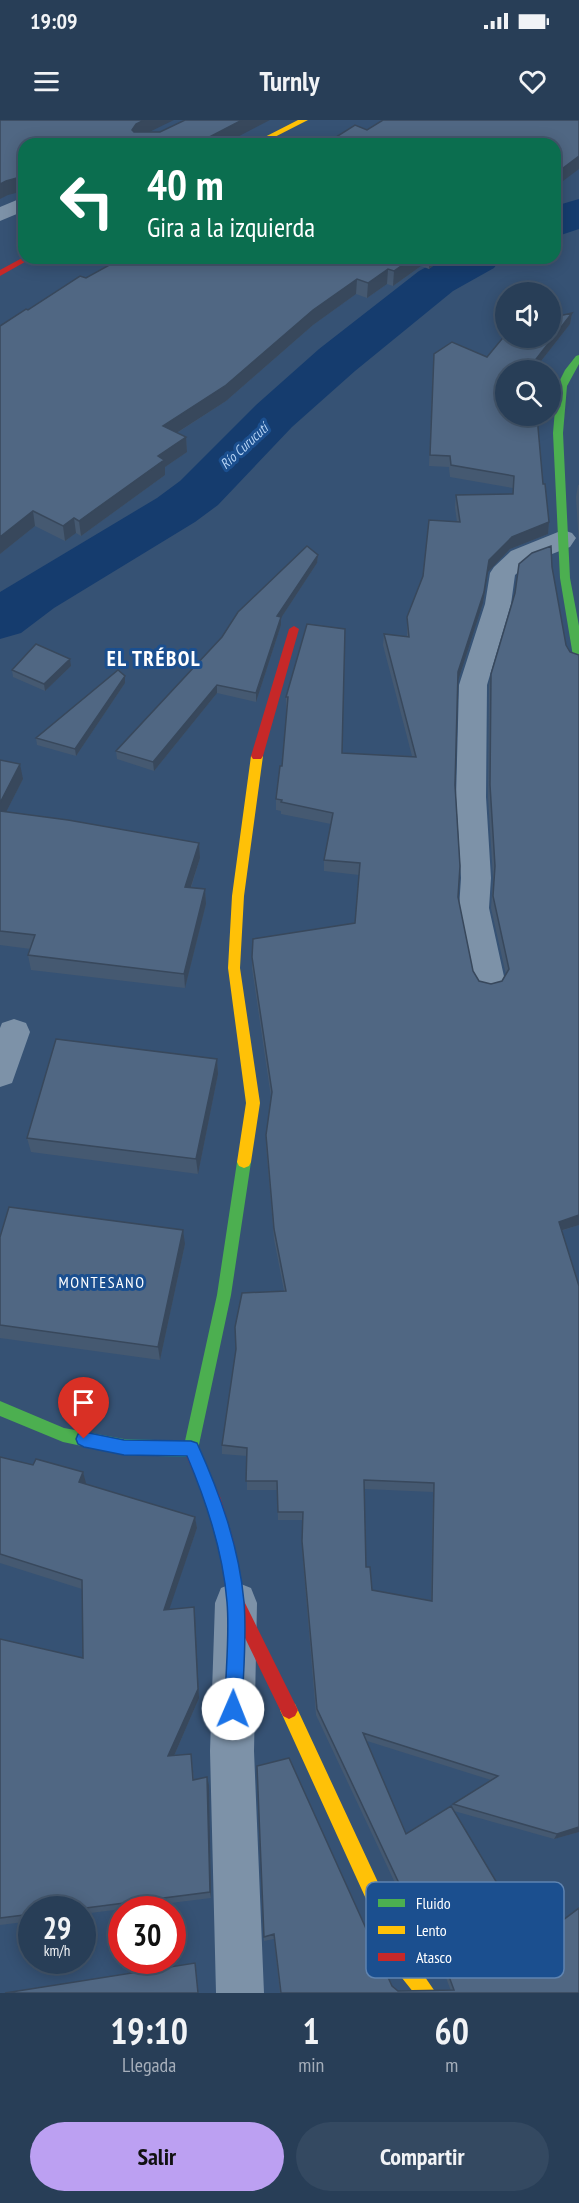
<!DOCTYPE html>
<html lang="es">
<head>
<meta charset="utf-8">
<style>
  :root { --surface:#283e57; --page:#344961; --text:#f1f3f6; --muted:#a5aeba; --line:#44576d; --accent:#bca0f2 }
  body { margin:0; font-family:"PT Sans Narrow",sans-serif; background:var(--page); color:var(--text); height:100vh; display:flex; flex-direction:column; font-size:22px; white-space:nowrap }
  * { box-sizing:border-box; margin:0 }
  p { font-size:20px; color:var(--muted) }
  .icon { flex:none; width:33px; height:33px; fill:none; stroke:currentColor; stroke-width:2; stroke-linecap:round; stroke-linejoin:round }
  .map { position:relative; height:1873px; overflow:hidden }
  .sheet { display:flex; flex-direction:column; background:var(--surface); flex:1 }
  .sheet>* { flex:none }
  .guide { position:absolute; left:18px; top:18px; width:543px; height:126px; border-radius:18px; box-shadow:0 3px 15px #0003,0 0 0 2px var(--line); background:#0b6e4f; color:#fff; overflow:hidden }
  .buttons { position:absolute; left:495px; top:162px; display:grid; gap:12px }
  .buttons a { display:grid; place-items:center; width:66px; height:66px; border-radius:50%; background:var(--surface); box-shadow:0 3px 15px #0003,0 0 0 2px var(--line); font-size:30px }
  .speed { position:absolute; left:18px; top:1776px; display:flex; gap:12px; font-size:30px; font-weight:700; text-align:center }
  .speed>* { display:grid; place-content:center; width:78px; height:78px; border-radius:50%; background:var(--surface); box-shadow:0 3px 15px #0003,0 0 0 2px var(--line); line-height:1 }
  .speed small { font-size:15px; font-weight:400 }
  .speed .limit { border:9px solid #d22; background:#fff; color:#111 }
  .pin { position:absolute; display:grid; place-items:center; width:51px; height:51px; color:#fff; margin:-62px -26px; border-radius:50% 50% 50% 0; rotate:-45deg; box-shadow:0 0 6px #0007 }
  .pin .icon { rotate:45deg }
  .me { position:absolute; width:66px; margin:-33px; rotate:1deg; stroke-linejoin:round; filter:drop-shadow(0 0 4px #0008) }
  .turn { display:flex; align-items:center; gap:21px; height:126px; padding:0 30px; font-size:27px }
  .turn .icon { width:78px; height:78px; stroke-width:2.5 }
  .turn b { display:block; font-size:42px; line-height:51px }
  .eta { display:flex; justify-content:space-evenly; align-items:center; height:102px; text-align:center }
  .eta b { font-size:36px; font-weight:700; line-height:42px }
  .cta { display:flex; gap:12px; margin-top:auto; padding:12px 30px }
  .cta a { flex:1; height:69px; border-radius:36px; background:var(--accent); color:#111; font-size:24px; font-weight:700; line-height:69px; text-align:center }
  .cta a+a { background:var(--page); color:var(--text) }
  .status { display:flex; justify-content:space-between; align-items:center; height:42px; padding:0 30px; background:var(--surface); direction:ltr }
  .status svg { height:16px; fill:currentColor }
  header { display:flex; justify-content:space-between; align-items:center; height:78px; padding:0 30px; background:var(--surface); font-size:27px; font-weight:700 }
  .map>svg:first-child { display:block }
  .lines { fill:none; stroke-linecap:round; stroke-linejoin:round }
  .river { fill:#153c6e; fill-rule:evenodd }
  .street { fill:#7d92a8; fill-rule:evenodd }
  .fast { fill:#4caf50; fill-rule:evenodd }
  .slow { fill:#ffc107; fill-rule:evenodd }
  .jam { fill:#c62828; fill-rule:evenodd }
  .wall { fill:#455971; fill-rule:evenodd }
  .shaded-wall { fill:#38485c }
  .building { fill:#506783; stroke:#38485c; stroke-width:1.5; fill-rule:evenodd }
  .route { fill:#1a73e8; stroke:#114b97; stroke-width:1.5 }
  .labels { text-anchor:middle; stroke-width:6; stroke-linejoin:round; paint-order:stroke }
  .far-water-label { font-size:14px; font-style:italic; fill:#b5d3f5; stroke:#1b4f8f }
  .neighbourhood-label { font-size:16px; letter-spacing:1.5px; fill:#fff; stroke:#1b4f8f }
  .district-label { font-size:21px; font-weight:bold; letter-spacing:1.5px; fill:#fff; stroke:#1b4f8f }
  .key { fill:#1b4f8f; stroke:#5f84b1; stroke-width:1.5 }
  .key-label { font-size:16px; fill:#fff }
</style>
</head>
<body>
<div class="status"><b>19:09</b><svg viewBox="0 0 49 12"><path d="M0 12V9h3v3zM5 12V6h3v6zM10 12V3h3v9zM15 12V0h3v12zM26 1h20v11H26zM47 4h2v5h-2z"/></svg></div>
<header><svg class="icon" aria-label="menu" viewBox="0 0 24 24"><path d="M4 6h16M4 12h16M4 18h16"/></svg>Turnly<svg class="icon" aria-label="heart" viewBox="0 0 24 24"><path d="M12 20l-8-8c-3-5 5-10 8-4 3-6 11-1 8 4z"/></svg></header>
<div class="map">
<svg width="579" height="1873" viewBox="0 0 579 1873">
  <rect width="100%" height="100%" fill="#365274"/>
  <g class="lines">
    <path class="river" d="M579,79V109L555,117V86Z
      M443,138H501L494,148L453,171L355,251L292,307L218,385L195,402L54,488L21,513L0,519V472L157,378L180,361L256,285L319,229L419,151Z"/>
    <path class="street" d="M24,77V91L0,101V87Z
      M563,410L572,413L576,418L570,427L529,443L515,455L511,484L487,565L486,677L491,758L489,788L505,861L500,870L489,873L478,870L473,861L459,788L461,758L456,677L459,565L485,484L490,453L494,447L511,431Z
      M14,899L26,903L30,912L12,963L0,967V908L2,903Z
      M236,1462L251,1468L257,1483L254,1631L264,1873H216L210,1631L215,1483L221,1468Z"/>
    <path class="fast" d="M579,235V244L567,266L563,313L570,458L579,506V540L573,536L560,458L553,313L557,266L565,250L576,236Z
      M244,1036L249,1038L251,1042L231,1175L197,1334L191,1337L124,1335L63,1322L0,1296V1281L64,1308L124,1319L185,1321L217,1175L237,1042L239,1038Z"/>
    <path class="slow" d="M298,0H308L261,24H251Z
      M257,632L263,636L244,776L240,848L260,983L251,1042L249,1046L244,1048L239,1046L237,1042L246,983L228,848L232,776L251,636Z
      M289,1581L295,1584L416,1844L436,1873H414L402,1858L280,1590L283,1584Z"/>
    <path class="jam" d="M24,137L32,138L0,156V150Z
      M294,506L299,509L263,636L261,639H253L251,636L289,509Z
      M191,1321L197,1324L221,1379L234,1422L244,1481L298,1590L295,1596L289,1599L283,1596L228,1483L218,1422L205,1379L183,1329L185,1324Z"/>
  </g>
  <path class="wall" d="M122,138H443L429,149L421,146L393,166L387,164L367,178L356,174L313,205L226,281L177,313L186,317L187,332L165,347V355L81,416L76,413L65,421L35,406L0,434L28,190Z
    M572,193L570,204L534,250H506L543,364L549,402L548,414L510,429L488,452L483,483L458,561L455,665L458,777L473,851L479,861L491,864L502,861L506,855L491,788L493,758L488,677L489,565L491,554L579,1105L561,1111L579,1712L554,1719L454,1691L497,1763L494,1768L485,1774L526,1828L579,1873H280L274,1819L264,1821L257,1646L392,1866L398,1871H451L445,1855L428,1833L316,1595L302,1429L303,1400H278L277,1370H247V1336L222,1334V1325L284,1171L274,1119L266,1026V1015L271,977L252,848V837L355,803L359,755L324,751V740L331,704L281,694V691L276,690V679L282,646L287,589L286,588V577L307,504L342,633L412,636L383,525L384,514L407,517V497L457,402L455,387L456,375L513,374V368L450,357L449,347L429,346L433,245L487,237ZM364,1369L433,1372L431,1480L372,1470L366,1447ZM367,1621L491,1660L453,1684L452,1687L406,1714Z
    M578,365H579V426L576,377Z
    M318,435L317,443L281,498V505L256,582L217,573L154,651L117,639L116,631Z
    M71,546L45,571L13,557L12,550Z
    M125,563L76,636L37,625L36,618Z
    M0,640L23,659L6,692L199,723L200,738L191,768L205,769L206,784L185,868L31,850L28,835L31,829L0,825Z
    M217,939L218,954L198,1054L31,1032L27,1018Z
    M0,1117L185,1124L160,1240L0,1218Z
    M0,1337L33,1345L83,1352L85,1364L195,1397L197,1408L169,1489L195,1497L199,1578L174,1636L192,1642L194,1660L209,1665L211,1778L82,1794V1790H32V1801L0,1805V1519L83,1538L82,1469L0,1443Z"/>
  <path class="shaded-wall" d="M144,0H174L137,18L132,10L136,4Z
    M242,0H270L224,24H196Z
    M579,36V49L555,67V54Z
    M24,56V71L8,75L0,79V64L6,61Z
    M412,138H421V146L393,166L394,151Z
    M429,138H443L429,149Z
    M388,149L387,164L367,178L368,163Z
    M357,159L356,174L313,205L226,281L164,321L163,306L313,190Z
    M572,193L570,204L534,250H532L533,243Z
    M186,317L187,332L165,347V355L81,416L79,401L158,336Z
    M33,391L35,406L0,434V417Z
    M74,398L76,413L65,421L63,406Z
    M549,402L548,414L510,429L488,452L483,483L457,564L458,552L489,440L512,417Z
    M318,435L317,443L281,498V505L256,582V573L277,496Z
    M70,539L71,546L45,571L44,564Z
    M125,556V563L76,636L75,629Z
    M217,565V573L154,651L153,642Z
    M20,644L23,659L0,704V683Z
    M199,723L200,738L186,782L185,767Z
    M205,769L206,784L185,868L184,854Z
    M217,939L218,954L198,1054L196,1039Z
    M579,1095V1105L556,1112L559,1102Z
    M183,1110L185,1124L160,1240L158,1227Z
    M83,1352L86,1363L82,1373L79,1362Z
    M195,1397L197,1408L166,1499L164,1490Z
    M194,1487L195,1497L199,1578L170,1645L168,1636Z
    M207,1657L209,1665L211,1778L210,1772Z
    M579,1707V1712L554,1719L557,1714Z
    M497,1763L494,1768L481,1776L483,1771Z"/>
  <path class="building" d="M0,0H144L136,4L132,10L134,12H160L185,0H242L196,24H24V56L6,61L0,64Z
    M383,0H579V36L555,54V24H325L355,5L367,10Z
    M122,138H412L394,151L388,149L368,163L357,159L313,190L225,266L163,306L186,317L158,336L164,340L79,401L74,398L63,406L33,391L0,417V206L26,189L28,190L80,156L86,158Z
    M572,193L533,243V250H506V296H537L543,364H545L549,402L512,417L489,440L484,472L458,552L455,665L460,746L458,777L473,851L479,861L491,864L502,861L509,849L493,776L495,746L490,665L491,554L515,473L519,444L532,433L551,426L552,447L566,525L570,532L579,535V1095L559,1102L579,1166V1707L557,1714L453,1684L498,1656L363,1613L406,1714L451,1686L497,1763L483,1771L526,1828L579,1788V1873H281L274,1814L264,1817L257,1646L289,1638L392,1866L398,1871L454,1870L447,1851L430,1829L317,1589L302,1421L303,1392H278L277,1361H246L247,1328L222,1325L236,1229L235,1207L242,1173L286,1171L274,1109L266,1015L272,972L252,837L253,819L355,803L360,743L324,740L333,693L281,682L282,680L276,679L280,646H282L288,577H286L307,504L345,509L342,633L416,637L384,514L409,517L407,497L423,456L429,400L460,402L456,375L513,374L514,356L451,345L450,336L430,335L434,234L452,222L487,237L506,214V218H550V198ZM364,1360L434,1363L432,1481L372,1470L370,1447H366Z
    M307,426L318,435L277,496L281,497L256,573L217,565L153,642L116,631L222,517L238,492Z
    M36,524L70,539L44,564L12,550Z
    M118,550L125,556L75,629L36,618Z
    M0,640L20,644L0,683Z
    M0,691L68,700L199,723L185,767L205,769L184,854L28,835L35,815L0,811Z
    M56,919L217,939L196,1039L27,1018Z
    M9,1087L183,1110L158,1227L0,1205V1117Z
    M0,1337L33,1345L36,1339L83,1352L79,1362L195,1397L164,1490L194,1487L198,1569L168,1636L191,1634L193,1660L207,1657L210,1772L70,1790H32V1794L0,1798V1519L83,1538L82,1460L0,1434Z
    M195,1843L198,1873H5Z"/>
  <path class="route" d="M84,1312L124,1320L191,1321L197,1323C220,1374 239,1426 244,1482C247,1517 243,1554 242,1589L240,1595L233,1598L227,1595L225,1589C225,1554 230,1517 227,1482C223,1431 207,1383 187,1336L124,1335L84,1327L78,1324L76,1319L78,1314Z"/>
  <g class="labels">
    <g class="far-water-label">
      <text transform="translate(244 326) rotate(-43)" y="5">Río Curucutí</text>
    </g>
    <g class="neighbourhood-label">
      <text x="102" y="1168">MONTESANO</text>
    </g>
    <g class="district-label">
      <text x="154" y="546">EL TRÉBOL</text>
    </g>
  </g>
  <rect x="366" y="1762" width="198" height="96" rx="9" class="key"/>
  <rect x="378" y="1779" width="27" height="8" fill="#4caf50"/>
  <rect x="378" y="1806" width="27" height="8" fill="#ffc107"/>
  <rect x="378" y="1833" width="27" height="8" fill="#c62828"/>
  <g class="key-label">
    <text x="416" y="1789">Fluido</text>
    <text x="416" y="1816">Lento</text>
    <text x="416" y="1843">Atasco</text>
  </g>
</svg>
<div class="buttons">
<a><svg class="icon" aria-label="sound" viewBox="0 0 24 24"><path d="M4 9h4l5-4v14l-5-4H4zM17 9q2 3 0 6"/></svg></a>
<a><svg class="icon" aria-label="search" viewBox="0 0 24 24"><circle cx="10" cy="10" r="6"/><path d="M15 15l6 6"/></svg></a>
</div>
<div class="speed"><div>29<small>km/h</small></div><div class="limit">30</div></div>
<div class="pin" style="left:84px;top:1319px;background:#d93025"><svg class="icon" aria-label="arrive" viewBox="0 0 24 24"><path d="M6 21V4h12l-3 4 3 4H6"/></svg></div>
<svg class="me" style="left:233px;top:1589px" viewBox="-20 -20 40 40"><circle r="19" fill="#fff"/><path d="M0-13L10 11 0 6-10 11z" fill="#1a73e8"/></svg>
<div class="guide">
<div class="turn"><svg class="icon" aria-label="left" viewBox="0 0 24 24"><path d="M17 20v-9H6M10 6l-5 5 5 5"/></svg><div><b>40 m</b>Gira a la izquierda</div></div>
</div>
</div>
<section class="sheet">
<div class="eta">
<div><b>19:10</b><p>Llegada</p></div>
<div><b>1</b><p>min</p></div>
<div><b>60</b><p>m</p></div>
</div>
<div class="cta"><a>Salir</a><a>Compartir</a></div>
</section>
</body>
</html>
